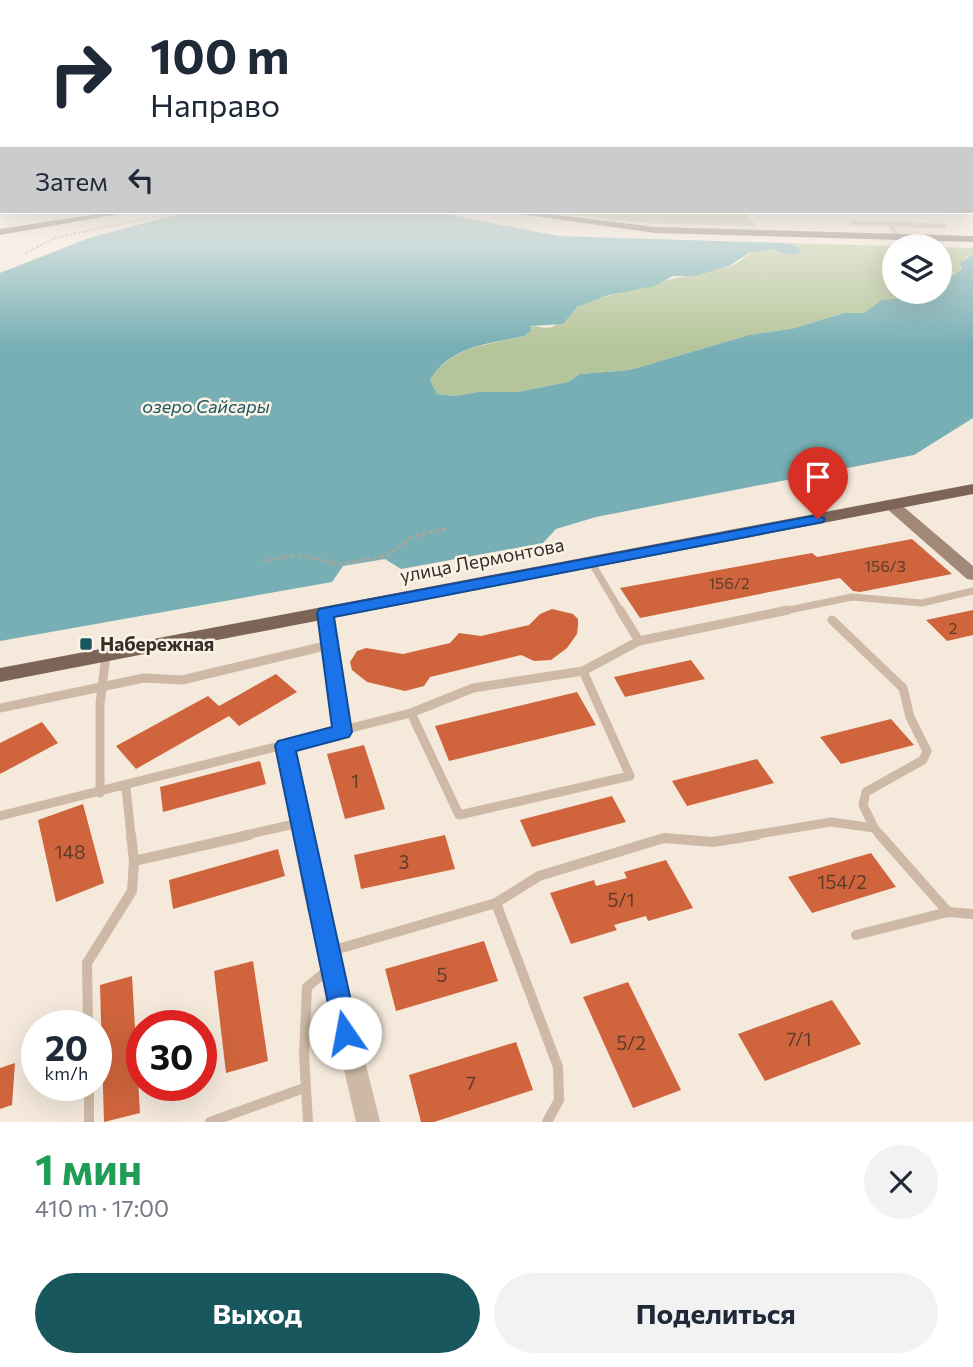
<!DOCTYPE html>
<html lang="ru">
<head>
<meta charset="utf-8">
<style>
  :root { --surface:#fff; --page:#f2f2f3; --text:#1f2937; --muted:#747a83; --accent:#19575e }
  body { margin:0; font-family:Commissioner,sans-serif; background:var(--page); color:var(--text); height:100vh; display:flex; flex-direction:column; font-size:26px; white-space:nowrap }
  * { box-sizing:border-box; margin:0 }
  p { font-size:23px; color:var(--muted) }
  .icon { flex:none; width:38px; height:38px; fill:none; stroke:currentColor; stroke-width:2; stroke-linecap:round; stroke-linejoin:round }
  .map { position:relative; height:1122px; overflow:hidden }
  .details { display:flex; flex-direction:column; background:var(--surface); flex:1 }
  .details>* { flex:none }
  .top-card { position:absolute; left:0px; top:0px; width:973px; height:214px; box-shadow:0 7px 28px #0002; background:#fff; color:var(--text); overflow:hidden }
  .tools { position:absolute; left:882px; top:234px; display:grid; gap:14px }
  .tools a { display:grid; place-items:center; width:70px; height:70px; border-radius:50%; background:var(--surface); box-shadow:0 7px 28px #0002; font-size:35px }
  .speed { position:absolute; left:21px; top:1010px; display:flex; gap:14px; font-size:35px; font-weight:700; text-align:center }
  .speed>* { display:grid; place-content:center; width:91px; height:91px; border-radius:50%; background:var(--surface); box-shadow:0 7px 28px #0002; line-height:1 }
  .speed small { font-size:18px; font-weight:400 }
  .speed .limit { border:10px solid #d22; background:#fff; color:#111 }
  .pin { position:absolute; display:grid; place-items:center; width:60px; height:60px; color:#fff; margin:-72px -30px; border-radius:50% 50% 50% 0; rotate:-45deg; box-shadow:0 0 7px #0007 }
  .pin .icon { rotate:45deg }
  .me { position:absolute; width:77px; margin:-38px; rotate:348deg; stroke-linejoin:round; filter:drop-shadow(0 0 5px #0008) }
  .turn { display:flex; align-items:center; gap:24px; height:147px; padding:0 35px; font-size:32px }
  .turn .icon { width:91px; height:91px; stroke-width:2.5 }
  .turn b { display:block; font-size:49px; line-height:60px }
  .then { display:flex; align-items:center; height:66px; padding:0 35px; background:#0003; gap:14px; font-size:26px }
  .round { display:grid; place-items:center; flex:none; width:74px; height:74px; border-radius:37px; background:var(--page) }
  .headline { display:flex; align-items:center; justify-content:space-between; height:119px; padding:0 35px }
  h1 { font-size:42px; font-weight:700; line-height:52px; color:#1e9e55 }
  .primary-button { display:flex; gap:14px; margin-top:auto; padding:14px 35px }
  .primary-button a { flex:1; height:80px; border-radius:42px; background:var(--accent); color:#fff; font-size:28px; font-weight:700; line-height:80px; text-align:center }
  .primary-button a+a { background:var(--page); color:var(--text) }
  .map>svg:first-child { display:block }
  .green { fill:#b5c59a }
  .water { fill:#77afb4 }
  .building { fill:#d0653d }
  .lines { fill:none; stroke-linecap:round; stroke-linejoin:round }
  .path-far1 { stroke:#b9a390; stroke-width:2; stroke-dasharray:2 2; stroke-linecap:butt }
  .path { stroke:#b9a390; stroke-width:2.5; stroke-dasharray:3.5 3.5; stroke-linecap:butt }
  .lane-far3 { stroke:#cdb9a6; stroke-width:4.5 }
  .lane-far2 { stroke:#cdb9a6; stroke-width:7 }
  .lane-far1 { stroke:#cdb9a6; stroke-width:9 }
  .lane { stroke:#cdb9a6; stroke-width:10 }
  .street { fill:#cdb9a6; fill-rule:evenodd }
  .secondary { fill:#a18877; fill-rule:evenodd }
  .primary { fill:#7c6557; fill-rule:evenodd }
  .route { fill:#1a73e8; stroke:#114b97; stroke-width:2 }
  .poi-dot { fill:#19575e; stroke:#fbf3e8; stroke-width:2.5 }
  .labels { text-anchor:middle; stroke-width:5; stroke-linejoin:round; paint-order:stroke }
  .number-label { font-size:16px; fill:#5f3b2c }
  .far-water-label { font-size:18px; font-style:italic; fill:#19575e; stroke:#fbf3e8 }
  .street-label { font-size:19px; fill:#392d27; stroke:#fbf3e8 }
  .poi-label { font-size:19px; font-weight:bold; fill:#392d27; stroke:#fbf3e8; text-anchor:start }
  .near-number-label { font-size:19px; fill:#5f3b2c }
</style>
</head>
<body>
<div class="map">
<svg width="973" height="1122" viewBox="0 0 973 1122">
  <rect width="100%" height="100%" fill="#f4e9db"/>
  <path class="green" d="M548,212H746L756,226L641,223Z
    M783,243L973,248V254L964,259C961,273 953,275 940,278V247H894V292H915L901,298L881,300L864,313H844L795,328L749,335L630,370L580,374L568,382L518,392H479L455,396L437,394L430,380C453,345 485,346 524,336L530,326C536,326 546,329 552,327C563,323 570,309 582,305C630,287 679,277 728,267C741,264 746,252 760,250C772,248 781,251 792,255L796,246Z"/>
  <path class="water" d="M186,212H436L559,236L783,243L796,246L802,253L792,255L771,249L749,253L729,266L695,276H673L655,286L609,295L577,307L563,324L530,326L531,331L524,336C486,345 452,345 430,380L437,394L455,396L479,392H518L568,382L580,374L630,370L749,335L795,328L844,313H864L881,300L901,298L915,292H940V278L955,274L962,268L960,263L973,254V418L914,455L596,517L556,529L543,543L401,569L385,559L343,566L332,582L0,641V273L89,238Z"/>
  <path class="building" d="M912,539L952,574L860,592L853,591L840,578L640,618L620,588L812,553L817,557Z
    M552,609L573,614L578,619V626L577,634L567,648L551,660L534,661L521,655L430,677L424,686L405,691L367,682L352,670L350,662L357,651L366,648L403,654L450,643L459,633L481,636L529,625L540,614Z
    M973,610V635L947,641L926,620Z
    M691,660L705,679L625,697L614,677Z
    M276,674L297,692L239,726L229,716L136,769L116,746L208,696L219,706Z
    M577,692L596,725L449,761L435,726Z
    M891,719L914,745L841,764L820,737Z
    M42,722L58,743L0,774V743Z
    M364,745L385,809L345,819L327,754Z
    M757,759L774,783L687,806L672,781Z
    M260,761L266,784L163,812L160,787Z
    M612,796L626,822L532,847L520,820Z
    M83,804L104,883L56,902L38,820Z
    M445,835L455,869L361,889L354,855Z
    M278,849L285,876L173,909L169,880Z
    M871,853L896,887L812,913L788,877Z
    M666,860L693,908L648,921L646,916L614,925L617,930L571,944L550,893L594,880L596,886L627,878L624,872Z
    M484,941L498,981L396,1011L385,969Z
    M253,961L268,1061L226,1073L214,971Z
    M132,976L140,1113L104,1122L100,985Z
    M628,982L681,1090L633,1108L583,997Z
    M832,1000L861,1044L765,1081L738,1034Z
    M516,1042L533,1090L434,1122H421L409,1075Z
    M15,1063L12,1105L0,1109V1068Z"/>
  <g class="lines">
    <path class="path-far1" d="M26,253L55,238L177,212"/>
    <path class="path" d="M263,561L298,555L339,564L387,556L412,537L448,528"/>
    <path class="lane-far3" d="M852,223L890,224
      M898,237L890,224L945,226"/>
    <path class="lane-far2" d="M591,562L621,612
      M779,612L852,597L922,603L973,591"/>
    <path class="lane-far1" d="M620,610L639,641
      M325,613L342,731
      M832,620L903,688L910,717L927,751L923,760L866,792L863,805L874,828
      M0,708L144,678L182,680L329,645
      M411,713L459,815L630,776L583,671
      M126,787L131,836
      M100,793V704L106,655
      M0,816L411,713L473,688L583,671L639,641L788,610
      M241,836L299,823
      M747,836L831,822L874,828L881,836"/>
    <path class="lane" d="M880,835L948,912L973,914
      M134,861L249,835
      M496,903L558,1067L559,1100L547,1122
      M856,935L948,912
      M331,951L496,903L539,876L664,838L713,842L757,835
      M88,1026L87,963L132,891L134,861L131,835
      M89,1085V1122
      M210,1122L304,1088
      M308,1122L304,1055L307,987L329,969"/>
    <path class="street" d="M971,196H973V200H971Z
      M285,739L291,741L294,746L323,890L380,1122H356L303,890L276,746L279,741Z"/>
    <path class="secondary" d="M892,500L898,502L973,566V580L967,579L886,508L884,505Z"/>
    <path class="primary" d="M109,212H130L0,235V229Z
      M507,212H533L655,227L973,236V242L655,233Z
      M973,484V494L0,682V668Z"/>
  </g>
  <linearGradient id="sky" x2="0" y2="1"><stop stop-color="#7bb2d3"/><stop offset="0.55" stop-color="#faf5ef"/><stop offset="1" stop-color="#faf5ef" stop-opacity="0"/></linearGradient>
  <rect width="973" height="348" fill="url(#sky)"/>
  <path class="route" d="M818,515L825,519L823,522L334,617L352,732L349,737L296,751L358,1033L355,1042L345,1046L336,1042L275,746L278,741L332,727L317,613L319,609Z"/>
  <rect class="poi-dot" x="79" y="637" width="14" height="14" rx="3.5"/>
  <g class="labels">
    <g class="number-label">
      <text x="885" y="572">156/3</text>
      <text x="729" y="589">156/2</text>
      <text x="953" y="634">2</text>
    </g>
    <g class="far-water-label">
      <text x="206" y="413">озеро Сайсары</text>
    </g>
    <g class="street-label">
      <text transform="translate(482 560) rotate(-11)" y="7">улица Лермонтова</text>
    </g>
    <g class="poi-label">
      <text x="100" y="651">Набережная</text>
    </g>
    <g class="near-number-label">
      <text x="355" y="788">1</text>
      <text x="70" y="859">148</text>
      <text x="404" y="869">3</text>
      <text x="842" y="889">154/2</text>
      <text x="621" y="907">5/1</text>
      <text x="442" y="982">5</text>
      <text x="799" y="1046">7/1</text>
      <text x="631" y="1050">5/2</text>
      <text x="471" y="1090">7</text>
    </g>
  </g>
</svg>
<div class="tools">
<a><svg class="icon" aria-label="layers" viewBox="0 0 24 24"><path d="M12 4l9 5-9 5-9-5zM3 14l9 5 9-5"/></svg></a>
</div>
<div class="speed"><div>20<small>km/h</small></div><div class="limit">30</div></div>
<div class="pin" style="left:818px;top:519px;background:#d93025"><svg class="icon" aria-label="arrive" viewBox="0 0 24 24"><path d="M6 21V4h12l-3 4 3 4H6"/></svg></div>
<svg class="me" style="left:345px;top:1033px" viewBox="-20 -20 40 40"><circle r="19" fill="#fff"/><path d="M0-13L10 11 0 6-10 11z" fill="#1a73e8"/></svg>
<div class="top-card">
<div class="turn"><svg class="icon" aria-label="right" viewBox="0 0 24 24"><path d="M7 20v-9h11M14 6l5 5-5 5"/></svg><div><b>100 m</b>Направо</div></div>
<div class="then">Затем<svg class="icon" aria-label="left" viewBox="0 0 24 24"><path d="M17 20v-9H6M10 6l-5 5 5 5"/></svg></div>
</div>
</div>
<section class="details">
<div class="headline"><div><h1>1 мин</h1><p>410 m · 17:00</p></div><a class="round"><svg class="icon" aria-label="close" viewBox="0 0 24 24"><path d="M6 6l12 12M18 6L6 18"/></svg></a></div>
<div class="primary-button"><a>Выход</a><a>Поделиться</a></div>
</section>
</body>
</html>
